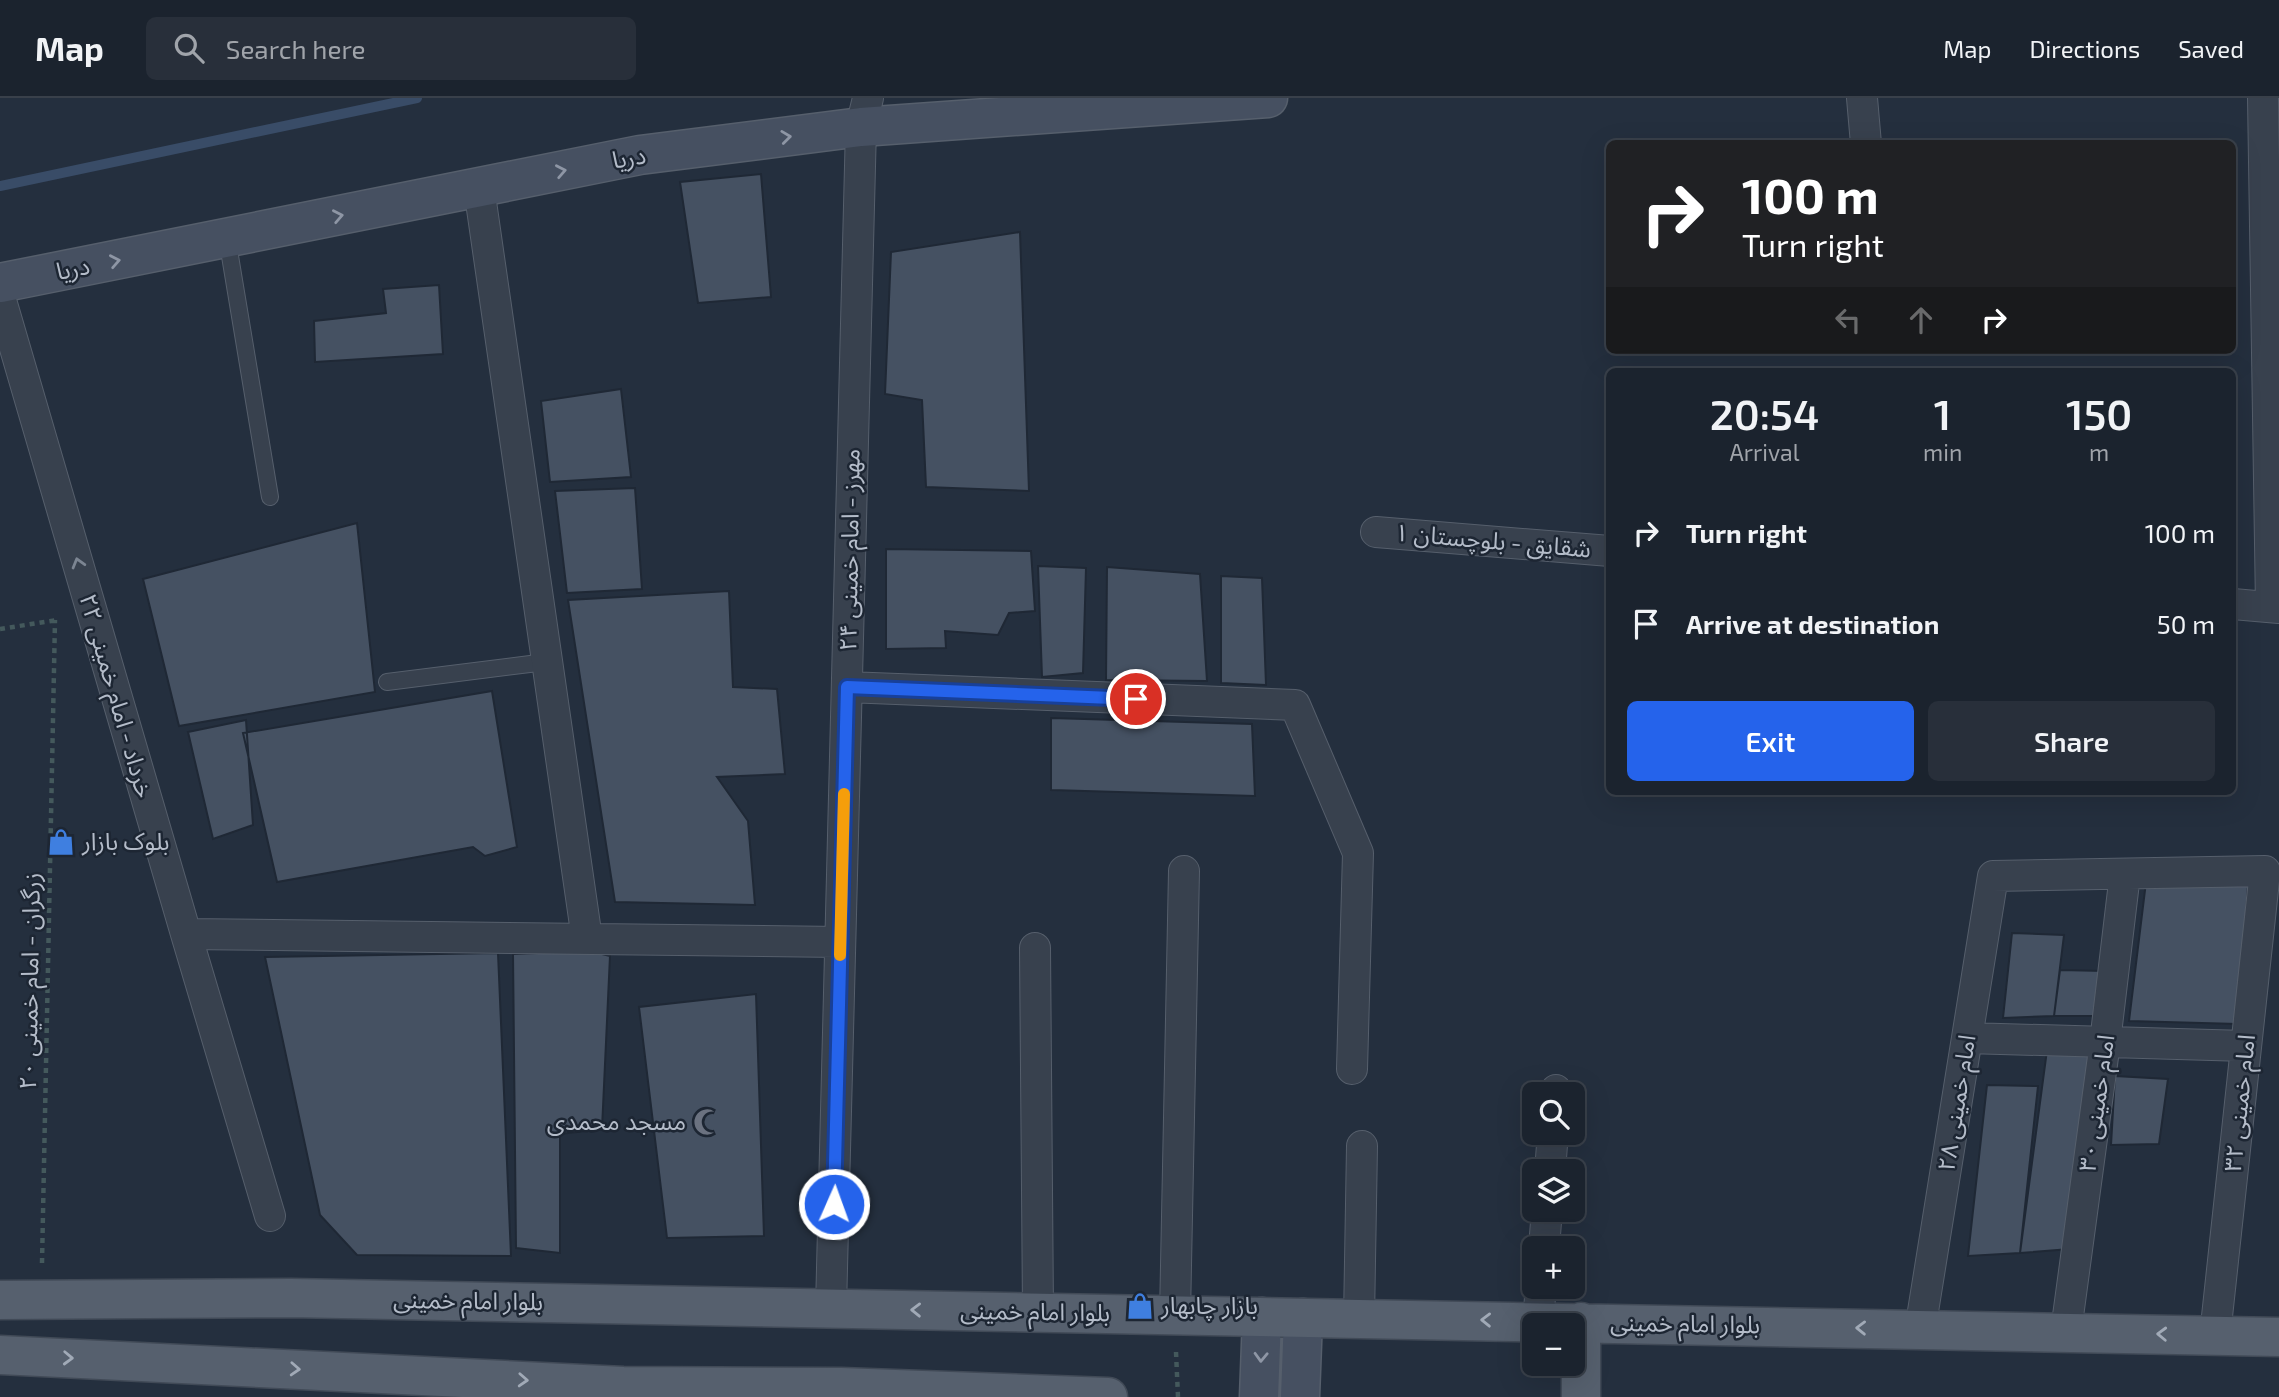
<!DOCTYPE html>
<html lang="en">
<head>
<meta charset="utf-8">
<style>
  :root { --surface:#1b232e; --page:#282f3a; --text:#f1f3f6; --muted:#a0a4aa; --line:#39404a; --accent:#2563eb }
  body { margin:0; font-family:"Exo 2","Noto Sans Arabic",sans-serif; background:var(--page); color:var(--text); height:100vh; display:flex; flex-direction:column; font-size:26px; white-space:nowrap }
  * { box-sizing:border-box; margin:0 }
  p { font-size:23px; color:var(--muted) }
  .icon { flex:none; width:38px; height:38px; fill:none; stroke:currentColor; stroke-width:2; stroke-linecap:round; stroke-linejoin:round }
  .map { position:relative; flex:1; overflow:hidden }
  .details { position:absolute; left:1606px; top:270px; width:630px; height:427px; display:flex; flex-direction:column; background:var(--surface); border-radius:10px; box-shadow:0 7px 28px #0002,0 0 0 2px var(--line) }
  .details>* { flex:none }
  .top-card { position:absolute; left:1606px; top:42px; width:630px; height:214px; border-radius:10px; box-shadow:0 7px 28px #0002,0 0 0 2px var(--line); background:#202124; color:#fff; overflow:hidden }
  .controls { position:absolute; left:1522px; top:984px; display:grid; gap:14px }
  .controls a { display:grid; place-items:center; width:63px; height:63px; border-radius:10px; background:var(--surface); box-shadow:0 7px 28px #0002,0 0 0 2px var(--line); font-size:35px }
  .pin { position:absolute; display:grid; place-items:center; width:60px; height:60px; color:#fff; margin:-30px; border:4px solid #fff; border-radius:50%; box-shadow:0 2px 7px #0007 }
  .me { position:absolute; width:77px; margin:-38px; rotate:2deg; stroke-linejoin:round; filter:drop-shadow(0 0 5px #0008) }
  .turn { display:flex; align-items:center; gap:24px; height:147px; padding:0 21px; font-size:32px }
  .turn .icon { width:91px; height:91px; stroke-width:2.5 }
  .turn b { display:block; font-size:49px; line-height:60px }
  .lanes { display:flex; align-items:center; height:66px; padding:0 21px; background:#0003; justify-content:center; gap:35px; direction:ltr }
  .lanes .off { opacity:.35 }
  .eta { display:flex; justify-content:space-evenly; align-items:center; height:119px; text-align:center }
  .eta b { font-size:42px; font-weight:600; line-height:49px }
  .button { display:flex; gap:14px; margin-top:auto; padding:14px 21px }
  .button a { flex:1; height:80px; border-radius:10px; background:var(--accent); color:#fff; font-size:28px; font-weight:600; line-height:80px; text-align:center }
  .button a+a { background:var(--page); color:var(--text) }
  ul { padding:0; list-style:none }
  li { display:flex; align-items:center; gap:21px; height:91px; padding:0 21px }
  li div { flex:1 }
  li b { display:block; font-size:26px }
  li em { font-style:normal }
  header { display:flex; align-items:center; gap:42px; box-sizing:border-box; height:98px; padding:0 35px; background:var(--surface); border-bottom:2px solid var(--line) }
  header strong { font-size:33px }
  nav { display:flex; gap:38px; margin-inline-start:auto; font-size:24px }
  .search { width:490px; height:63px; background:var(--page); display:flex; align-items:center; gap:18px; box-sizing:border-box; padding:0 24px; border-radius:10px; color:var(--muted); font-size:26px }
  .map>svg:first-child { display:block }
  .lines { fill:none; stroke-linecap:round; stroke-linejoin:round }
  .stream { stroke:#394c67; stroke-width:10 }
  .building { fill:#455162; stroke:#1f2835; stroke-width:2 }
  .lane-casing { stroke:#565f6c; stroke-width:18 }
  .street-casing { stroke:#565f6c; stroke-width:32 }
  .secondary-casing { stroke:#565f6c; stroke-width:41 }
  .primary-casing { stroke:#414a57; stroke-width:41 }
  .path { stroke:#44595c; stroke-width:4.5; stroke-dasharray:5 5; stroke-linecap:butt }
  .lane { stroke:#38414e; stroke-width:16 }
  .street { stroke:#38414e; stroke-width:30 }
  .secondary { stroke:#465061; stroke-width:38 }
  .primary { stroke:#56606e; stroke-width:38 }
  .oneway { stroke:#8e96a5 }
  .oneway2 { stroke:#7c8592 }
  .oneway3 { stroke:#a1aab7 }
  .route-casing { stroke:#184099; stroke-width:18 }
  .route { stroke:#2563eb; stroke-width:12 }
  .slow { stroke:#f59e0b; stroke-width:12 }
  .labels { text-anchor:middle; stroke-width:5; stroke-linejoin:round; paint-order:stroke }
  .street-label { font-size:24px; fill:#b4bcc9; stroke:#1d2633 }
  .poi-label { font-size:24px; fill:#b4bcc9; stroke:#1d2633; text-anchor:start }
</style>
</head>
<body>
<header>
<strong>Map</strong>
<div class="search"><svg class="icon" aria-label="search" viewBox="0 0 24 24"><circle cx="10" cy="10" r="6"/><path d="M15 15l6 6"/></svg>Search here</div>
<nav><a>Map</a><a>Directions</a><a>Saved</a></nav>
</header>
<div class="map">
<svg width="2279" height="1299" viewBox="0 0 2279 1299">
  <rect width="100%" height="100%" fill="#242f3e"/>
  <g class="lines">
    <path class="stream" d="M0,88L417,0"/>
  </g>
  <path class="building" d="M761,76L771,199L698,205L680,84Z
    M1020,134L1029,393L926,389L922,302L885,296L891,154Z
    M439,187L443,256L315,264L314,223L386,215L383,191Z
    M621,291L631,379L550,384L541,303Z
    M635,390L642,491L567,495L555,393Z
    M357,425L375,594L179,628L143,481Z
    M886,451L1031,453L1035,513L1009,515L998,537L945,533L946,550L886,551Z
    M1038,468L1086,470L1083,575L1042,579Z
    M1107,469L1200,476L1207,583L1106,582Z
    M1221,478L1262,480L1266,587L1221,585Z
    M729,493L733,589L777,591L785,676L717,679L748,723L755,807L615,804L568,502Z
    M492,593L517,749L485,758L473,749L277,784L243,635Z
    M1051,620L1252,626L1255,698L1051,692Z
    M246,622L253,727L213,741L188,634Z
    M2146,784L2248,788L2238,926L2129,923Z
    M2012,835L2064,837L2054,918L2003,920Z
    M590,853L610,858L602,1031L560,1036V1155L516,1150L513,856Z
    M498,855L511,1158L357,1157L320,1117L265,859Z
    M2060,872L2105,873L2101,918H2054Z
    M756,896L764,1138L667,1140L639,909Z
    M2101,949L2070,1151L2020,1155L2047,952Z
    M2115,978L2168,981L2159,1046L2111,1047Z
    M1987,987L2038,988L2020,1155L1968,1158Z"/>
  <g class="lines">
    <defs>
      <path id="lane" d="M227,140L270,399
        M387,584L546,564"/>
      <path id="street" d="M1862,0L1866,46
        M2263,0L2271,509
        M479,90L587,841
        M0,199L186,836L270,1118
        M1376,434L1610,453
        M2233,506L2279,510
        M847,589L1295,607L1358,755L1352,971
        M186,836L840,844
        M1035,850L1038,1214
        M1967,940L2246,948
        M1556,996V992
        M1550,1073L1553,1034
        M1544,1150L1547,1111
        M831,1210L861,29L868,0
        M1175,1217L1184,773
        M1359,1221L1362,1048
        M1538,1223L1541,1188
        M1920,1232L1993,778L2265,773L2215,1237
        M2066,1233L2105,944L2125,776"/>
      <path id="secondary" d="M0,185L640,57L861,29L1268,0
        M1259,1299L1262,1219
        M1300,1299L1303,1220"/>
      <path id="primary" d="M0,1202L291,1200L2279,1239
        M1581,1224V1299
        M0,1257L623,1288L841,1289L1108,1299"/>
    </defs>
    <use href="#lane" class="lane-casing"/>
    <use href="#street" class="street-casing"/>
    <use href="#secondary" class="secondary-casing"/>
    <use href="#primary" class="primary-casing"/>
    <path class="path" d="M0,531L57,522
      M42,1165L55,522
      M1176,1254L1178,1299"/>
    <use href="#lane" class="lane"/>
    <use href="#street" class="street"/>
    <use href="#secondary" class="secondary"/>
    <use href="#primary" class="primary"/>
  </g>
  <defs><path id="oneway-chevron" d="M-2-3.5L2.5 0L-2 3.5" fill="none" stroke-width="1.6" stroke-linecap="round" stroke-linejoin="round" transform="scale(1.75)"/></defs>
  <g class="oneway">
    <use href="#oneway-chevron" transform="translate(786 39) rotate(-7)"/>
    <use href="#oneway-chevron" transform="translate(561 73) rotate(-11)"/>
    <use href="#oneway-chevron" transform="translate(338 118) rotate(-11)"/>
    <use href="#oneway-chevron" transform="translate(115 163) rotate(-11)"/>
    <use href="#oneway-chevron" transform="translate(1261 1259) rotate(92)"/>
  </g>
  <use class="oneway2" href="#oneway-chevron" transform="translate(78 465) rotate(-106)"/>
  <g class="oneway3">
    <use href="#oneway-chevron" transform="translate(916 1212) rotate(-179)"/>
    <use href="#oneway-chevron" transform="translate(1486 1222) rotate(-179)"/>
    <use href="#oneway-chevron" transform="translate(1861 1230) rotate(-179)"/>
    <use href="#oneway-chevron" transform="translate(2162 1236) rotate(-178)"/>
    <use href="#oneway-chevron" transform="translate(68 1260) rotate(2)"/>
    <use href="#oneway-chevron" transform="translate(295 1271) rotate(3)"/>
    <use href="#oneway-chevron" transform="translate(523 1282) rotate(3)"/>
  </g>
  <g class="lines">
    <defs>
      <path id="route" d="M834,1106L847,589L1136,601"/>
    </defs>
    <use href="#route" class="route-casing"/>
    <use href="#route" class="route"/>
    <path class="slow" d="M840,857L844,696"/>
  </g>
  <defs>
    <symbol id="shop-bare" viewBox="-9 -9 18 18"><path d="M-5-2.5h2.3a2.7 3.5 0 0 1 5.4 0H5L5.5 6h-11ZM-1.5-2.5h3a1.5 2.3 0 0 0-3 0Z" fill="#3f7fe0" stroke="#1d2633" stroke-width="2.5" paint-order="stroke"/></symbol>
    <symbol id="mosque-bare" viewBox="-9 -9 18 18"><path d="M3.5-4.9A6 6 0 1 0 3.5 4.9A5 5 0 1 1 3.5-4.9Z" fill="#6b7280" stroke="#1d2633" stroke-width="2.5" paint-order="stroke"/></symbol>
  </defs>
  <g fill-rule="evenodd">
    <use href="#shop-bare" x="42" y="725" width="38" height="38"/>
    <use href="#mosque-bare" x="688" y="1005" width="38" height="38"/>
    <use href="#shop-bare" x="1121" y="1189" width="38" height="38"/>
  </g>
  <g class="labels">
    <g class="street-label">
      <text transform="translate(629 60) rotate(-10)" y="8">دریا</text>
      <text transform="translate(73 171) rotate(-11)" y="8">دریا</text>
      <text transform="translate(1493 443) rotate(5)" y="8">شقایق - بلوچستان ۱</text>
      <text transform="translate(850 452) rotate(-89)" y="8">مهرز - امام خمینی ۲۴</text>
      <text transform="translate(116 598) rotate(74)" y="8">خرداد - امام خمینی ۲۲</text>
      <text transform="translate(30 883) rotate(-89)" y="8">زرگران - امام خمینی ۲۰</text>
      <text transform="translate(1957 1005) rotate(-81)" y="8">امام خمینی ۲۸</text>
      <text transform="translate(2097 1005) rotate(-82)" y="8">امام خمینی ۳۰</text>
      <text transform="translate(2240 1005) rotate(-84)" y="8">امام خمینی ۳۲</text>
      <text transform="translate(468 1203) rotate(1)" y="8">بلوار امام خمینی</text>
      <text transform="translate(1035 1214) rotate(1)" y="8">بلوار امام خمینی</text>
      <text transform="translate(1685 1226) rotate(1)" y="8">بلوار امام خمینی</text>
    </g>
    <g class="poi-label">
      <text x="82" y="752">بلوک بازار</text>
      <text x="686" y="1032" text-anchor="end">مسجد محمدی</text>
      <text x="1161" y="1216">بازار چابهار</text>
    </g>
  </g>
</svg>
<div class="controls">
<a><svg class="icon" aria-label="search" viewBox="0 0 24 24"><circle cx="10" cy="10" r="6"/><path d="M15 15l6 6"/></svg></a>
<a><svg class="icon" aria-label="layers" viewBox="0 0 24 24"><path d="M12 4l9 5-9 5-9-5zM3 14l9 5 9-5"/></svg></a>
<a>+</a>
<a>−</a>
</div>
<div class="pin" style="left:1136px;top:601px;background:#d93025"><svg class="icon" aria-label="arrive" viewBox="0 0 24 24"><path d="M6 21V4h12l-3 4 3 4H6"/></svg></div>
<svg class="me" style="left:834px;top:1106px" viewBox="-20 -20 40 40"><circle r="17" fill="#2563eb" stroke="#fff" stroke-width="3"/><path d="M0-11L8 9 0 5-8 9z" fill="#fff"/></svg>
<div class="top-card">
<div class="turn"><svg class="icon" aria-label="right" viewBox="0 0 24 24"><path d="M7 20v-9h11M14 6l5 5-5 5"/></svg><div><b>100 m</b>Turn right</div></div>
<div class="lanes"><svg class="icon off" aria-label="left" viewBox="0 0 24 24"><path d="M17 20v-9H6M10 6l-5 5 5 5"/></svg><svg class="icon off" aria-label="ahead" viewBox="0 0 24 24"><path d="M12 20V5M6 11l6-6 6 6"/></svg><svg class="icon" aria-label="right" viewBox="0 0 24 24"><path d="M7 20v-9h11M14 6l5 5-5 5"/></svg></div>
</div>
<section class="details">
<div class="eta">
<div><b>20:54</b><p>Arrival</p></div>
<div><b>1</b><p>min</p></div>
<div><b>150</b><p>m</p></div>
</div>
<ul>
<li><svg class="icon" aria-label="right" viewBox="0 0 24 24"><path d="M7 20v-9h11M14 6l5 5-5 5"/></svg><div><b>Turn right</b></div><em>100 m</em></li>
<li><svg class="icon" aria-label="arrive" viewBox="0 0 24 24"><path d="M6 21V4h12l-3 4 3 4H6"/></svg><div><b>Arrive at destination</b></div><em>50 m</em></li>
</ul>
<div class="button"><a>Exit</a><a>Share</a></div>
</section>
</div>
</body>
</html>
